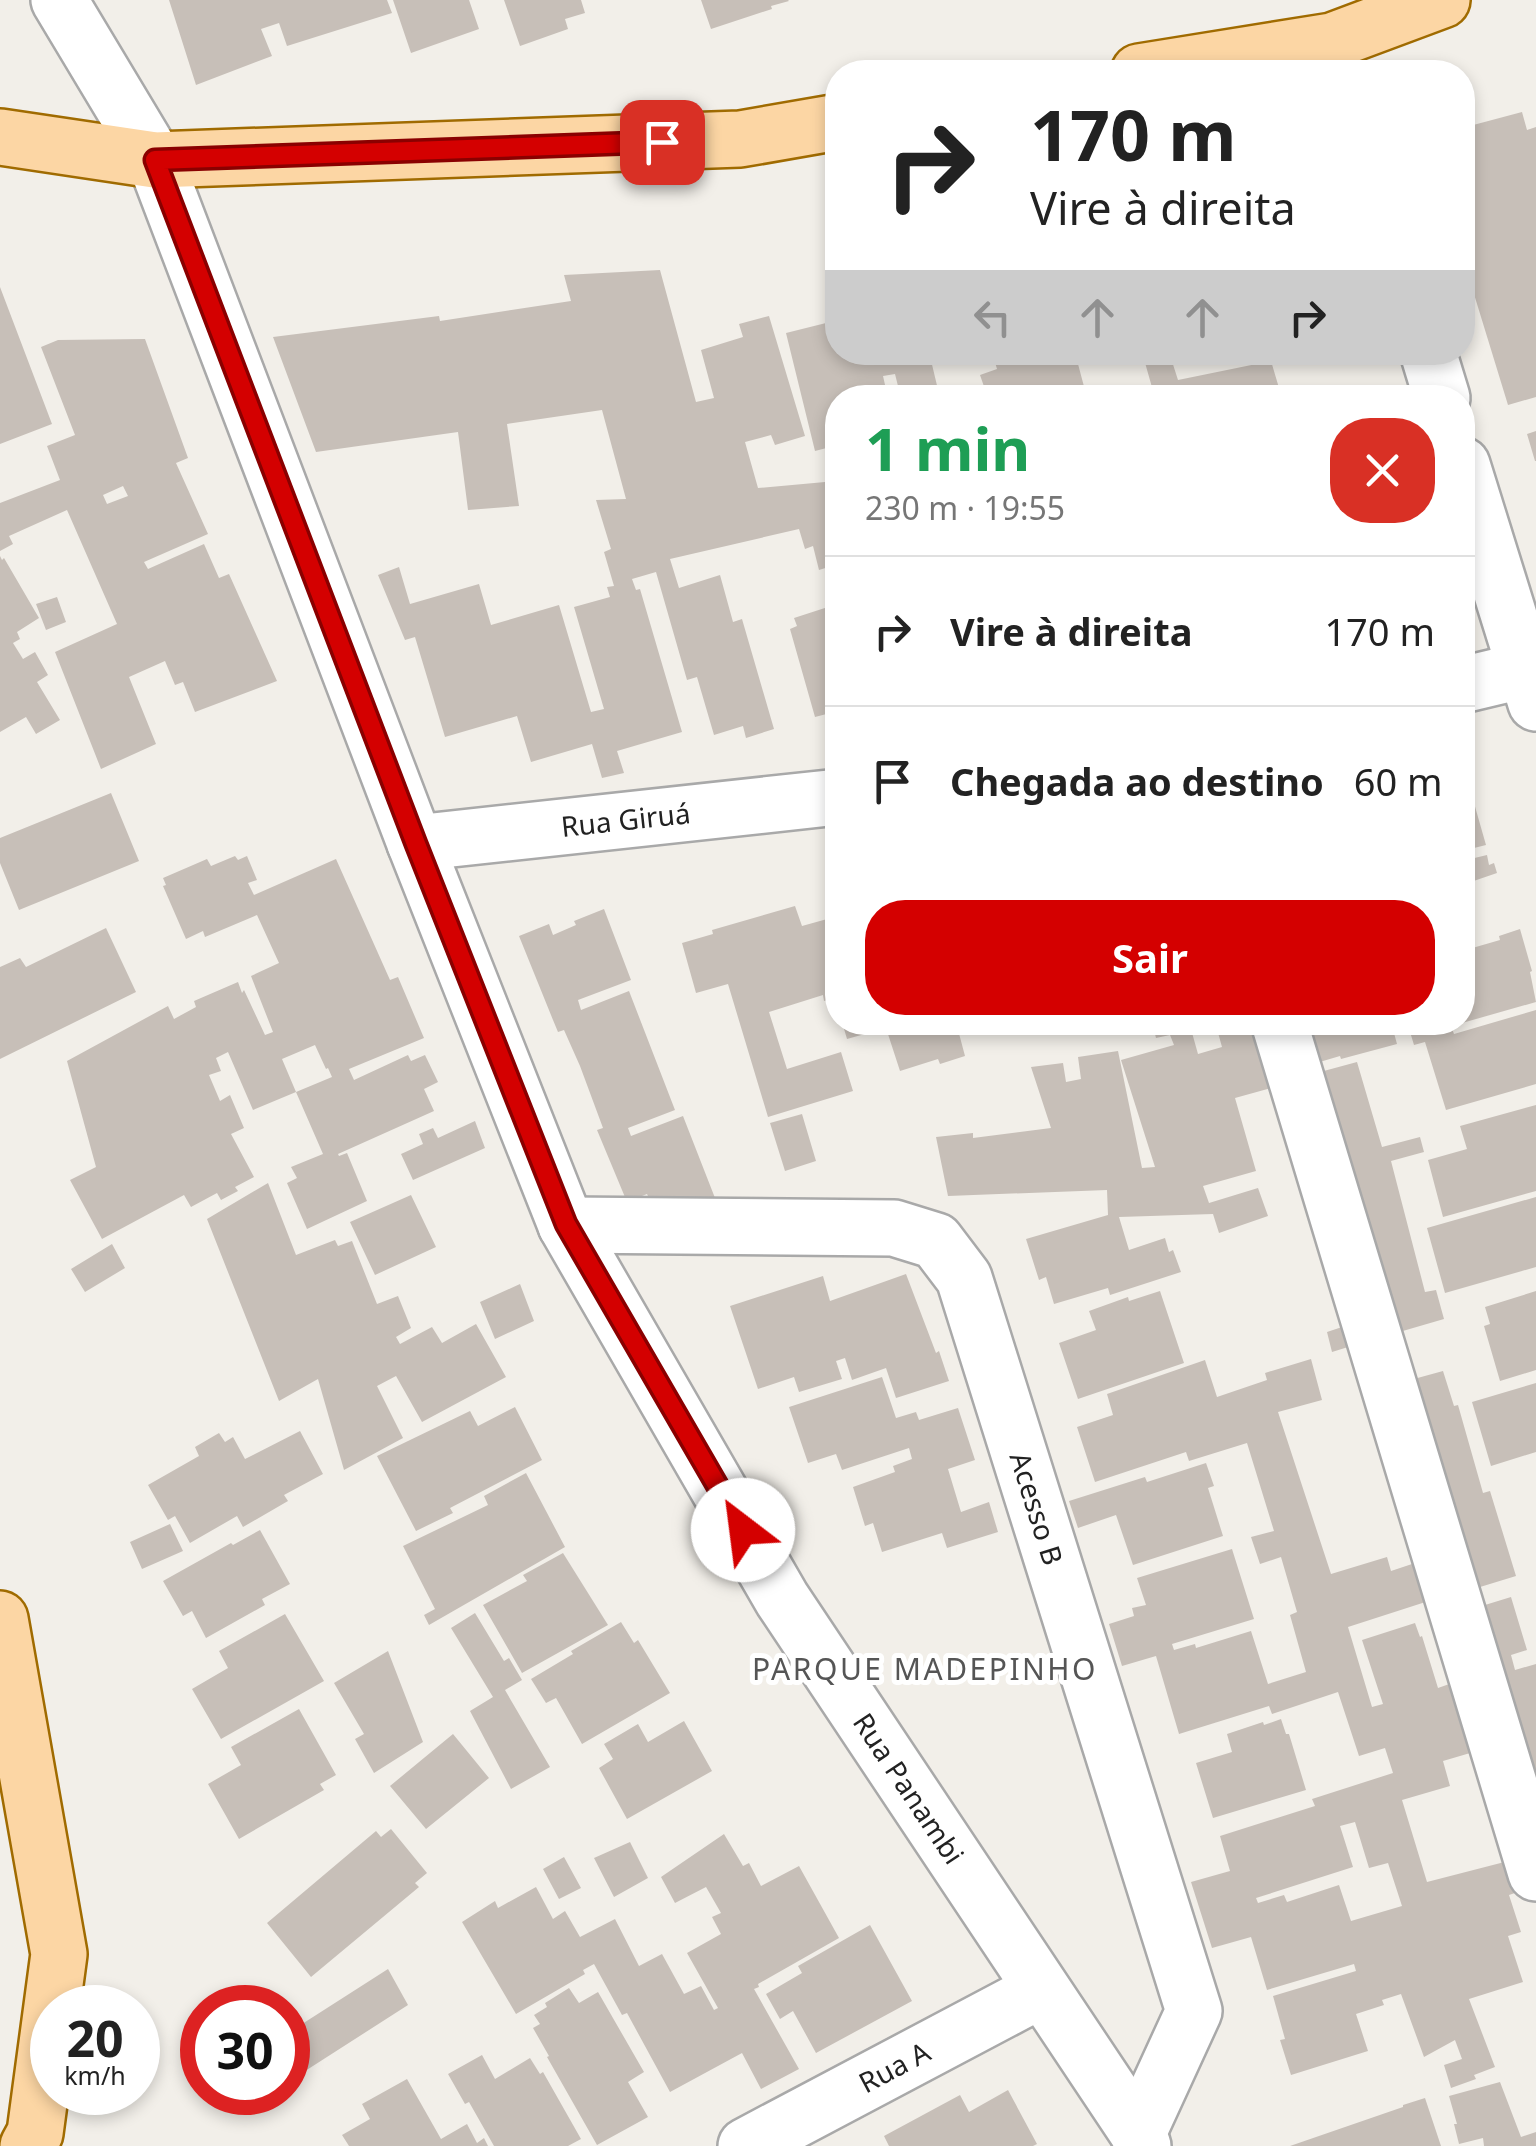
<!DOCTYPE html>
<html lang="pt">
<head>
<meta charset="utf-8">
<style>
  :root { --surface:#fff; --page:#f6f6f6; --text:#222; --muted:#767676; --line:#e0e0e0; --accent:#d40000 }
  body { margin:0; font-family:"Noto Sans",sans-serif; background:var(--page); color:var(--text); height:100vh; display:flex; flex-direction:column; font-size:38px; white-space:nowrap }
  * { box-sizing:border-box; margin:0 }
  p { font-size:32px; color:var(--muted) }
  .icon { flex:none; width:55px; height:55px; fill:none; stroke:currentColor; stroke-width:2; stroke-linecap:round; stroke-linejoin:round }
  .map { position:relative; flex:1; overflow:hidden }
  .sheet { position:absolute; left:825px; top:385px; width:650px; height:650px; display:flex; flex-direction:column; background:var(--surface); border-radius:40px; box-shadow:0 5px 15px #0003 }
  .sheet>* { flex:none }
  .guide { position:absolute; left:825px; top:60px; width:650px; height:305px; border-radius:40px; box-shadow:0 5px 15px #0003; background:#fff; color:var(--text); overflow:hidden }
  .speed { position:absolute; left:30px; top:1985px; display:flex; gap:20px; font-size:50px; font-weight:700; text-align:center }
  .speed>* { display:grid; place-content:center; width:130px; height:130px; border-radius:50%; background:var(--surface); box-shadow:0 5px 15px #0003; line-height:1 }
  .speed small { font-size:25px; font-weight:400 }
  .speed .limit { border:15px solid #d22; background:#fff; color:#111 }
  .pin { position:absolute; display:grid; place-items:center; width:85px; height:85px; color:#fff; margin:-42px; border-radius:20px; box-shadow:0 5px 15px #0006 }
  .me { position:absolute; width:110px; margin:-55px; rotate:330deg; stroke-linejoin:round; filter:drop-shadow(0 0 8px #0008) }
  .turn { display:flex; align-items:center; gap:35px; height:210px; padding:0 40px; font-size:45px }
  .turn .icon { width:130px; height:130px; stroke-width:2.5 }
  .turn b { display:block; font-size:70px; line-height:85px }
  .lanes { display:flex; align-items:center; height:95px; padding:0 40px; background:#0003; justify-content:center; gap:50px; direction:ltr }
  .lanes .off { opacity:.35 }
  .round { display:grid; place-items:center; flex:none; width:105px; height:105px; border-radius:40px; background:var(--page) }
  .overview { display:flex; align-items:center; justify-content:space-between; height:170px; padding:0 40px }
  h1 { font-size:60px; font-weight:700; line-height:75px; color:#1e9e55 }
  .primary-button { display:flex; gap:20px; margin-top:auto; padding:20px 40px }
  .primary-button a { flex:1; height:115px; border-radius:40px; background:var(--accent); color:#fff; font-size:40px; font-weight:700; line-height:115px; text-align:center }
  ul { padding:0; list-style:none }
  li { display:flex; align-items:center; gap:30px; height:150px; padding:0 40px; border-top:2px solid var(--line) }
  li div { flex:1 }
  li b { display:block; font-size:38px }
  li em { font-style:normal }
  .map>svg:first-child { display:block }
  .building { fill:#c7bfb8; fill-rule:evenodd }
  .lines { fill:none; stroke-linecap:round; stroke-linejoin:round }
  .minor-casing { stroke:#a9a9a9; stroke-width:60 }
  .major-casing { stroke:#a06b00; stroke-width:60 }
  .minor { stroke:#fff; stroke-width:55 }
  .major { stroke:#fcd6a4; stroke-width:55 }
  .route-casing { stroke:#8a0000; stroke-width:25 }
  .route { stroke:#d40000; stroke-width:18 }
  .labels { text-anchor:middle; stroke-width:10; stroke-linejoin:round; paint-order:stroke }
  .street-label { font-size:28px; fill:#222; stroke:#fff }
  .neighbourhood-label { font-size:30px; letter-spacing:2.5px; fill:#555; stroke:#fff }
</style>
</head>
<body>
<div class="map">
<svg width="1536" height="2146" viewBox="0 0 1536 2146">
  <rect width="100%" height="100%" fill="#f2efe9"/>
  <path class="building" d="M169,0H387L392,13L287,46L279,23L261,29L272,56L196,85Z
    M393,0H469L479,29L411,53Z
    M504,0H581L585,13L565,19L568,29L520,46Z
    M701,0H788L789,1L771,6L772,9L711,29Z
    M1522,112L1527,130L1536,127V397L1508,405L1462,255V128Z
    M660,270L696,402L714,398L701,350L743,337L739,324L769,316L805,436L775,445L771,435L745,442L758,488L825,482L838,525V564L819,570L813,546L805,549L799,529L670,559L679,588L720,575L733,622L742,619L774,729L746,738L743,726L714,735L697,677L687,680L656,572L632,579L636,590L640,589L682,732L617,751L624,773L602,778L592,744L531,762L517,716L445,737L415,637L405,640L378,575L399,567L410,604L479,584L491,625L559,605L591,712L604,709L574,607L610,597L607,587L614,586L604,552L611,549L596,500L626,499L602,410L507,424L519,506L468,510L458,432L316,452L273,337L439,316L440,321L571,301L564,275Z
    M0,287L52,424L0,444Z
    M838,320V352H929L940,398H901L895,374L883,376L888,398H838V445L815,451L786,333Z
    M145,339L188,458L176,463L208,534L144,562L148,569L204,544L219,578L229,574L277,681L195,712L183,682L175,685L165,661L129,677L156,744L101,769L55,652L117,624L67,510L9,536L13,544L0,551V503L60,480L47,446L75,435L41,347L58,340ZM123,486L128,496L107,504L103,495Z
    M992,352H1114L1078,364L1086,394L1119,388L1122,398H988L980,375L997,369Z
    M1142,352H1169L1178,380L1271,361L1282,398H1155Z
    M1382,388L1384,398H1348V396Z
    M1536,431V461H1535L1527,434Z
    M0,556L2,560L4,558L39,618L17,632L20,639L13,643L23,659L35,652L48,675L37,682L60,720L36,734L26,717L0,732Z
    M57,597L66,622L46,630L36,604Z
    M831,606L834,616L838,615V711L815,717L790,629L797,626L794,618Z
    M1462,761L1486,845L1462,851Z
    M111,793L139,861L19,910L0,863V838Z
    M1487,855L1489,865L1494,863L1497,873L1462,885V861Z
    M235,856L238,860L247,856L257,880L248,883L254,895L336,859L390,980L398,977L424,1038L349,1069L354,1080L408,1055L411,1061L425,1055L438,1082L424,1089L434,1111L338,1154L339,1156L347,1153L367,1201L307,1229L287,1183L297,1178L291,1167L323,1154L296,1092L332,1077L328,1068L326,1069L315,1045L282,1059L296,1092L253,1110L228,1052L216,1058L221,1071L209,1075L220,1101L230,1095L244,1128L231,1134L254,1177L235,1187L238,1191L221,1200L217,1193L191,1207L184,1195L102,1239L70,1180L96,1167L67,1061L168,1006L174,1019L196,1007L194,1001L238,982L242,993L244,990L265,1035L273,1032L251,976L279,963L257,915L205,937L203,931L186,939L163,886L166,885L163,878L207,859L211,866Z
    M795,906L802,926L838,916V997L824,1001L823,995L769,1012L787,1069L841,1052L853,1091L768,1117L728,984L696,993L682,943L713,934L712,930Z
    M604,909L631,980L578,1000L581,1010L629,991L675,1110L628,1128L631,1136L683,1116L715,1198L681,1211L676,1197L653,1207L647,1194L627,1202L597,1130L603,1128L580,1066L564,1030L558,1032L553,1020L519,936L549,924L553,935L576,925L574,921Z
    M106,928L136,992L0,1059V967L20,958L26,967Z
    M1520,929L1532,971L1530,972L1536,1002L1462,1023V951L1500,940L1499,936Z
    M1536,1010V1084L1446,1110L1425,1042L1414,1045L1407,1022H1459L1451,1026L1454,1034Z
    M842,1022H965L957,1026L965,1056L940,1064L938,1059L900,1071L886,1028L847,1039Z
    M1049,1022H1090V1023L1053,1035Z
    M1152,1022H1189L1198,1054L1222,1047L1215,1022H1267L1286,1084L1235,1098L1256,1171L1203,1186L1209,1203L1258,1188L1268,1216L1219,1233L1213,1214L1119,1217L1129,1250L1165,1238L1169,1252L1173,1250L1181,1272L1110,1295L1108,1288L1054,1304L1046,1277L1039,1280L1026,1239L1108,1215L1107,1190L948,1196L936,1137L973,1133V1138L1051,1128L1031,1067L1063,1063L1066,1082L1081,1079L1078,1057L1118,1051L1142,1168L1155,1167L1121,1060L1174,1045L1170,1035L1156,1038Z
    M1294,1022H1391L1397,1044L1341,1059L1340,1056L1306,1066Z
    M1357,1062L1382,1147L1420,1137L1424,1152L1391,1161L1425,1292L1436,1290L1444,1319L1389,1335L1309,1075Z
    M1536,1105V1191L1443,1217L1428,1160L1467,1149L1460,1126Z
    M802,1114L816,1161L785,1171L770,1123Z
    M475,1121L485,1148L413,1180L401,1154L423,1144L419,1134L433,1128L438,1138Z
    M268,1183L296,1255L335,1240L338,1246L352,1241L377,1304L398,1296L411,1328L396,1337L400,1344L432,1327L442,1343L476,1324L506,1377L422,1422L396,1376L377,1386L403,1438L344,1470L318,1379L279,1401L207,1219Z
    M411,1195L436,1247L375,1275L350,1222Z
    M1536,1197V1267L1445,1293L1427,1228Z
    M112,1244L125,1268L85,1292L71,1269Z
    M906,1274L936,1353L939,1351L949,1381L896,1398L886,1368L852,1380L845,1358L836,1361L842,1379L799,1392L794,1377L758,1389L730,1306L823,1276L830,1301Z
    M520,1284L534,1321L495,1339L480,1302Z
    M1160,1291L1184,1363L1078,1399L1059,1343L1096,1330L1089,1311L1128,1297L1129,1301Z
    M1536,1291V1370L1500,1381L1484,1326L1490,1324L1485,1307Z
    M1354,1323L1361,1343L1332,1352L1327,1332Z
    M1311,1359L1322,1400L1278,1412L1331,1574L1387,1557L1391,1571L1412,1564L1408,1551L1426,1545L1441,1597L1348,1627L1372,1707L1383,1704L1362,1640L1415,1623L1420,1637L1422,1636L1438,1688L1455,1682L1477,1751L1443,1761L1450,1786L1402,1800L1427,1882L1520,1858L1530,1888L1509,1895L1521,1932L1508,1936L1523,1982L1469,1999L1495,2067L1474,2075L1476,2079L1451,2088L1444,2065L1462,2059L1455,2040L1424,2057L1401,1994L1382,2000L1384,2005L1356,2014L1368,2051L1291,2075L1280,2040L1285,2039L1273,1996L1356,1971L1354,1964L1267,1990L1251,1937L1212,1948L1191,1882L1230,1871L1220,1836L1315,1806L1312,1799L1393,1773L1385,1748L1359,1756L1338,1692L1272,1714L1269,1706L1179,1734L1156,1656L1122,1666L1109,1624L1134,1616L1132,1608L1146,1605L1137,1578L1232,1549L1254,1619L1172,1644L1174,1650L1195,1644L1196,1648L1251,1631L1268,1684L1306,1672L1290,1615L1297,1612L1281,1557L1260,1564L1251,1537L1274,1531L1247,1443L1189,1461L1186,1452L1095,1482L1077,1427L1113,1415L1107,1394L1205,1360L1217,1397L1267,1380L1265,1373ZM1355,1822L1369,1868L1388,1863L1402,1906L1351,1921L1339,1885L1287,1902L1284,1895L1258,1903L1256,1898L1353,1867L1340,1826Z
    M1443,1371L1454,1406L1458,1405L1483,1493L1490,1491L1516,1576L1467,1591L1403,1382Z
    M882,1377L896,1418L916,1412L919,1420L958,1408L975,1460L948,1469L961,1512L989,1502L998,1532L947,1548L942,1533L882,1552L873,1523L865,1526L853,1487L895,1472L893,1466L912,1459L909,1448L842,1470L836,1454L808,1463L789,1407Z
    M1536,1383V1452L1491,1466L1472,1402Z
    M515,1407L542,1460L450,1508L453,1513L416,1531L377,1456L470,1411L478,1426Z
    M300,1431L323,1474L284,1495L288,1501L243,1527L237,1516L190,1543L175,1516L168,1520L148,1485L199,1456L195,1447L219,1433L225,1442L233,1437L245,1459Z
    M1206,1463L1214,1486L1208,1488L1223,1536L1133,1565L1116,1515L1078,1528L1069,1501L1145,1477L1147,1482Z
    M526,1473L565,1547L429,1625L424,1615L435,1609L403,1546L488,1505L484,1496Z
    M170,1524L183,1551L142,1569L130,1542Z
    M260,1530L290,1584L262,1599L265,1605L206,1638L192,1611L183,1616L163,1581L231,1543L233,1545Z
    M563,1553L608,1625L522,1673L483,1605L527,1581L523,1575Z
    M1511,1597L1527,1650L1511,1655L1515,1670L1536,1664V1815L1472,1609Z
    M475,1613L504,1661L509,1658L522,1680L505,1690L550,1767L511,1789L470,1711L493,1697L451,1628Z
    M285,1614L324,1681L221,1739L192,1689L228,1668L219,1651Z
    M621,1622L634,1643L638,1640L670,1693L582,1744L556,1698L546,1703L531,1679L573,1654L571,1651Z
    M388,1651L423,1742L374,1773L355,1739L364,1734L334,1683Z
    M299,1709L336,1775L320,1784L324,1790L239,1839L208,1784L241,1765L231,1747Z
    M1281,1719L1286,1734H1289L1306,1790L1213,1818L1196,1763L1232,1752L1227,1734L1263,1722L1264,1725Z
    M684,1721L712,1771L627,1819L599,1768L613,1759L604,1744L638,1724L648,1742Z
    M453,1734L489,1778L426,1829L390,1786Z
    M391,1829L427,1873L415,1883L419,1887L311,1977L267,1923L376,1831L381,1837Z
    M724,1834L743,1866L749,1863L761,1886L799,1866L839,1938L758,1984L759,1987L754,1989L799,2069L761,2089L742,2053L670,2092L627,2013L622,2015L594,1964L583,1970L585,1974L516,2014L462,1922L495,1901L498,1908L536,1887L553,1919L565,1911L580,1937L615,1919L639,1966L662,1954L684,1994L701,1986L714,2010L718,2008L687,1953L721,1934L712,1917L721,1913L706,1887L675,1903L661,1877Z
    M630,1842L648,1878L614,1897L594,1858Z
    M564,1857L581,1888L559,1899L543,1869Z
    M870,1925L912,2001L816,2053L793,2011L780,2019L766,1994L802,1973L798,1966Z
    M388,1969L408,2005L288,2082V2033Z
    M569,1988L579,2003L598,1992L644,2072L628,2082L648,2117L597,2145L547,2057L549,2056L533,2028L540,2024L534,2015L547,2007L545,2003Z
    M482,2055L495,2079L530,2058L540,2074L543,2072L581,2139L568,2146H494L469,2102L465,2104L448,2074Z
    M407,2079L441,2139L467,2124L477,2143L484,2138L488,2146H349L342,2135L370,2119L362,2104Z
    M1500,2082L1521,2137L1536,2132V2146H1484L1483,2138L1459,2144L1454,2124H1457L1449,2096Z
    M1008,2090L1037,2144L1033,2146H889L884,2136L960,2095L969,2112Z
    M1425,2098L1441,2146H1290L1403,2107V2105Z"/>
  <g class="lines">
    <defs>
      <g id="minor">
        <path id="s1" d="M59,0L155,160L415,843L566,1225L782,1599L1138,2133L1143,2146"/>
        <path d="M1428,352L1442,398"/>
        <path d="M1462,465L1536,703"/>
        <path d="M1462,685L1525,670"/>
        <path id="s2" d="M415,843L838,797"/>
        <path d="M1279,1022L1536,1873"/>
        <path id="s3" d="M566,1225L894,1228L936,1241L964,1278L1194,2011L1138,2133"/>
        <path id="s4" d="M746,2146L1041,1990"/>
      </g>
      <path id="major" d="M1139,72L1332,41L1442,0
        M0,137L155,160L740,139L838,122
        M0,1619L59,1954L35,2133L28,2146"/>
    </defs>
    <use href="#minor" class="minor-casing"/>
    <use href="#major" class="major-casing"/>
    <use href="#minor" class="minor"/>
    <use href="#major" class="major"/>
  </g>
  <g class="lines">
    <defs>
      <path id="route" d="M662,142L155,160L416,844L566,1224L743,1530"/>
    </defs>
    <use href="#route" class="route-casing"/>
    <use href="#route" class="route"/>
  </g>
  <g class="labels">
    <g class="street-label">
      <text dy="10" stroke="none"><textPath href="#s2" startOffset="212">Rua Giruá</textPath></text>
      <text dy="10" stroke="none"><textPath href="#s3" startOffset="660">Acesso B</textPath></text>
      <text dy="10" stroke="none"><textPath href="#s1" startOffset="1988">Rua Panambi</textPath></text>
      <text dy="10" stroke="none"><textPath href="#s4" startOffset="168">Rua A</textPath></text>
    </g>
    <g class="neighbourhood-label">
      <text x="925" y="1680">PARQUE MADEPINHO</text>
    </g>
  </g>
</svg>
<div class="speed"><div>20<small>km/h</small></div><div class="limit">30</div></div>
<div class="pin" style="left:662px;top:142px;background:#d93025"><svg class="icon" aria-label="arrive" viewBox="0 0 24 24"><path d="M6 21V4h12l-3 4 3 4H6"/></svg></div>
<svg class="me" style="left:743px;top:1530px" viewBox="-20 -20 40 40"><circle r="19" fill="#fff"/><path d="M0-13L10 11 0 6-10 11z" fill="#d40000"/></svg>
<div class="guide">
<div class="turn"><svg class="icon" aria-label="right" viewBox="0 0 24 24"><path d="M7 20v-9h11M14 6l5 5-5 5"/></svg><div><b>170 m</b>Vire à direita</div></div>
<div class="lanes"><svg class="icon off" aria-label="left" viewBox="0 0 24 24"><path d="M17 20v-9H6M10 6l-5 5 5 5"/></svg><svg class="icon off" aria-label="ahead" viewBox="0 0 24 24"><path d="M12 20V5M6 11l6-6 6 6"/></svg><svg class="icon off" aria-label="ahead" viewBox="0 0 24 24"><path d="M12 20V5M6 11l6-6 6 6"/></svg><svg class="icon" aria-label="right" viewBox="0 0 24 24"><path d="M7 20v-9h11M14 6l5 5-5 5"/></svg></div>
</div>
<section class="sheet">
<div class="overview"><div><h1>1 min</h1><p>230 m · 19:55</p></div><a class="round" style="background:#d93025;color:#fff"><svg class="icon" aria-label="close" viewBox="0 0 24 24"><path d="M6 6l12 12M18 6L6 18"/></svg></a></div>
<ul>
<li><svg class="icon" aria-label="right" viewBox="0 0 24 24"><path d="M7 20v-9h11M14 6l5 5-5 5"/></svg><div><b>Vire à direita</b></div><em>170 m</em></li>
<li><svg class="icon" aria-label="arrive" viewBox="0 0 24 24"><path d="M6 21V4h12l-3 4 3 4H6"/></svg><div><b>Chegada ao destino</b></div><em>60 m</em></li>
</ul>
<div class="primary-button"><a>Sair</a></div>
</section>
</div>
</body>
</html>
